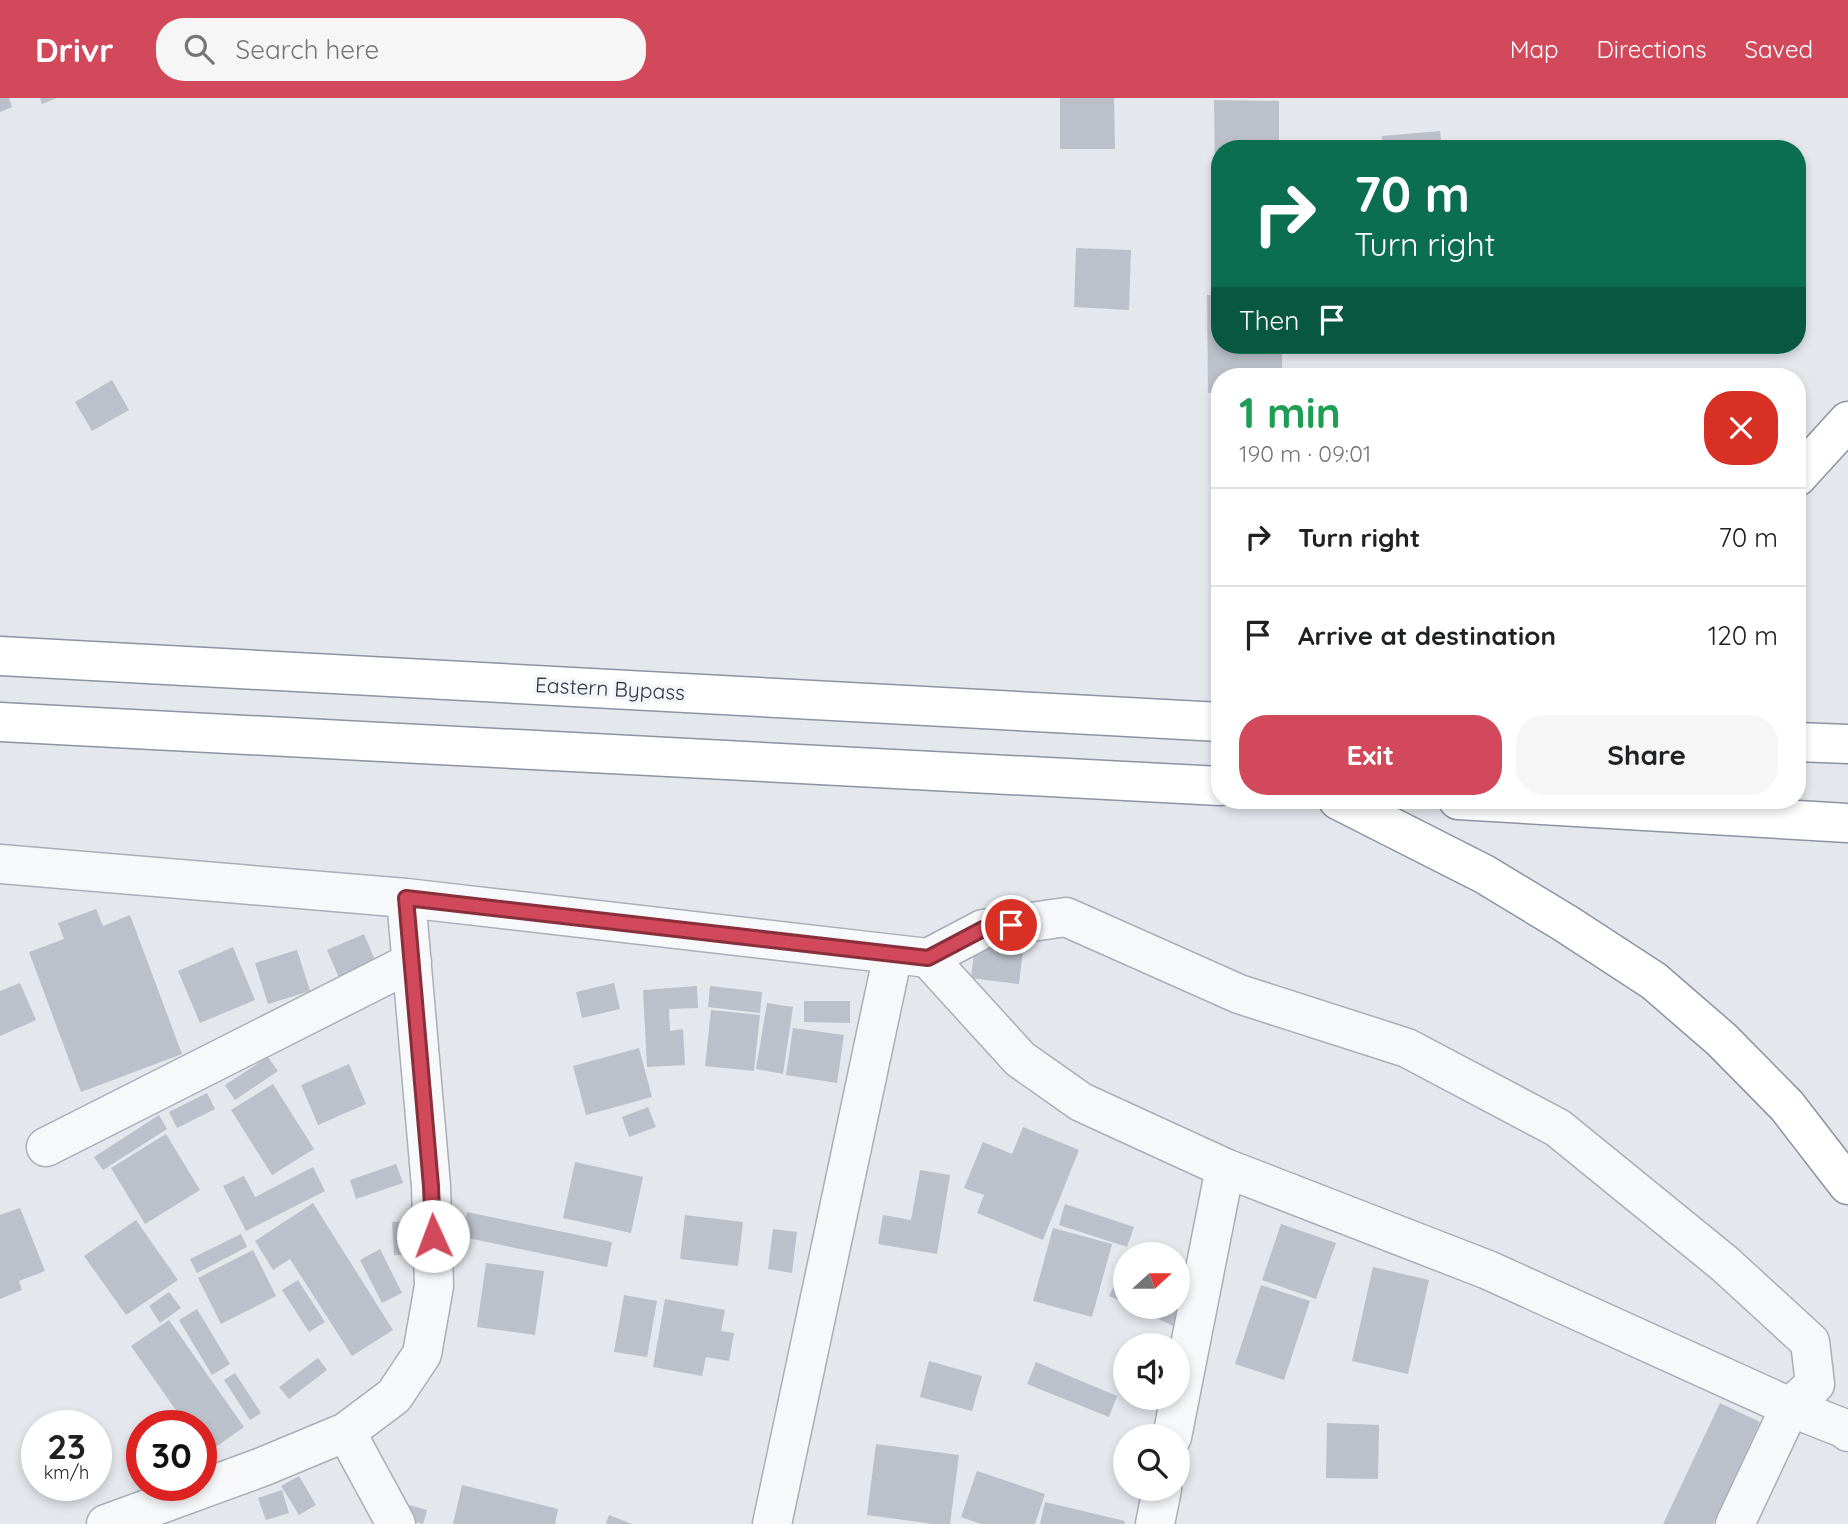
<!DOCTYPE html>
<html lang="en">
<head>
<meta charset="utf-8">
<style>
  :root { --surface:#fff; --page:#f6f6f6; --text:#202124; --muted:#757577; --line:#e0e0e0; --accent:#d1495b }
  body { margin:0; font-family:Quicksand,sans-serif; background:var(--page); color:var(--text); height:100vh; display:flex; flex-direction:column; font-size:26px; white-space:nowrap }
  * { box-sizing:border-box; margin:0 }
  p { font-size:23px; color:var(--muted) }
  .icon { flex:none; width:38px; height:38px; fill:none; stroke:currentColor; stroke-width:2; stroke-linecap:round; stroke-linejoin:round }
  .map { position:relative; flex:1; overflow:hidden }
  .panel { position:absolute; left:1211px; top:270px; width:595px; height:441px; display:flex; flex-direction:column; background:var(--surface); border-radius:28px; box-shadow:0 4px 10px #0003 }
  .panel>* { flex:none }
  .banner { position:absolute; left:1211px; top:42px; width:595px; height:214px; border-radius:28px; box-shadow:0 4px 10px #0003; background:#0b6e4f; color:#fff; overflow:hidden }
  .needle { width:46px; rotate:69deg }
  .fabs { position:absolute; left:1113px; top:1144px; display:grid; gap:14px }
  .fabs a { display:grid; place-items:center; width:77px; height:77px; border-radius:50%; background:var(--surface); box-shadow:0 4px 10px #0003; font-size:35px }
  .speed { position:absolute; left:21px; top:1312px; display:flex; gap:14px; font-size:35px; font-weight:700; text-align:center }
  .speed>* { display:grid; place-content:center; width:91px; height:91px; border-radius:50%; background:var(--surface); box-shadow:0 4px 10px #0003; line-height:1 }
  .speed small { font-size:18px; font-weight:400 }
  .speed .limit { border:10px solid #d22; background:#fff; color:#111 }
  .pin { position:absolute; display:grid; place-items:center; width:60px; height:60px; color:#fff; margin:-30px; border:4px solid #fff; border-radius:50%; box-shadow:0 2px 7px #0007 }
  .me { position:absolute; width:77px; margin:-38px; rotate:358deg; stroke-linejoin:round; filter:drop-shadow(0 0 5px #0008) }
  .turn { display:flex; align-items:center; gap:24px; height:147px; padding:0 28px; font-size:32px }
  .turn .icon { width:91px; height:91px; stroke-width:2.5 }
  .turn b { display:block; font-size:49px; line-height:60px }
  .then { display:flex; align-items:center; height:66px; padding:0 28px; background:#0003; gap:14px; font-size:26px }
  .round { display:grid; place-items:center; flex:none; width:74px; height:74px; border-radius:28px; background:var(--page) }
  .overview { display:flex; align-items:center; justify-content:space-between; height:119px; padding:0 28px }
  h1 { font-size:42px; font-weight:700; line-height:52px; color:#1e9e55 }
  .cta { display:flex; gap:14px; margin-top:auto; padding:14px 28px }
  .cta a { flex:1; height:80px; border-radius:28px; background:var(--accent); color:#fff; font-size:28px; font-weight:700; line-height:80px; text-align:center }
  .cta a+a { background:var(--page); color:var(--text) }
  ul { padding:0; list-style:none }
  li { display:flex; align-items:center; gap:21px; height:98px; padding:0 28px; border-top:2px solid var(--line) }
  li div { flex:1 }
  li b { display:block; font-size:26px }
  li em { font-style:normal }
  header { display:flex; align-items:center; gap:42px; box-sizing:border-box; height:98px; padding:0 35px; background:var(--accent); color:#fff }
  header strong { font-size:33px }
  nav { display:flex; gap:38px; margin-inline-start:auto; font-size:24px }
  .search { width:490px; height:63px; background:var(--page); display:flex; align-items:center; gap:18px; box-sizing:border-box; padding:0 24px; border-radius:28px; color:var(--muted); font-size:26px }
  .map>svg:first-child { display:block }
  .building { fill:#bbc0ca }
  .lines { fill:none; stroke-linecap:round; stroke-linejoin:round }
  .minor-casing { stroke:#a9aeb7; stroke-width:41 }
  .highway-casing { stroke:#8b94a3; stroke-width:41 }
  .minor { stroke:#f7f8fa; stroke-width:38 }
  .highway { stroke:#fff; stroke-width:38 }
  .route-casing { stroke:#882f3b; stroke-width:18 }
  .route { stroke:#d1495b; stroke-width:12 }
  .labels { text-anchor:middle; stroke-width:7; stroke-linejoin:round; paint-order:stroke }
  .street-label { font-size:21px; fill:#2b3445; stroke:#f4f6f9 }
</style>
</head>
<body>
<header>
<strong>Drivr</strong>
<div class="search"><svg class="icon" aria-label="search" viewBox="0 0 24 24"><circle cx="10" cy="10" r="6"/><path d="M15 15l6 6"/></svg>Search here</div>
<nav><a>Map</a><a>Directions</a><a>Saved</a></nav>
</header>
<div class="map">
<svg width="1848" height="1426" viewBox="0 0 1848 1426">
  <rect width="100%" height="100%" fill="#e4e7ec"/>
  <path class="building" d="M0,0H9L12,9L0,14Z
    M40,0H57L42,6Z
    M1060,0H1114L1115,51H1060Z
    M1214,2L1279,3V51H1220V71H1215Z
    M1440,33L1442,51H1383L1382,38Z
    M1076,150L1131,152L1129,212L1074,209Z
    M1207,197H1220V247H1282V278H1220V295H1208Z
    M112,282L129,312L92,333L75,304Z
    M96,811L103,828L130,817L182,956L81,994L29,854L64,841L58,825Z
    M364,836L377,867L340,882L327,852Z
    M975,846L1023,852L1019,886L971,880Z
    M233,849L255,902L200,925L178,873Z
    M297,852L310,893L268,906L255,865Z
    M20,885L36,922L0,938V893Z
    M614,885L620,911L582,920L576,894Z
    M697,888L698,910L669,911L670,933L683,931L685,967L647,969L643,892Z
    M710,888L762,894L760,915L708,909Z
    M804,903H850V925L804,924Z
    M767,905L793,909L783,976L756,971Z
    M711,912L760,917L754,973L705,968Z
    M793,930L844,937L837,985L786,977Z
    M639,950L652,999L586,1017L573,968Z
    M268,959L278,973L235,1002L225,987Z
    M349,966L366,1006L318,1027L301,987Z
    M273,986L314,1051L272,1077L231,1012Z
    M207,995L215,1011L177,1030L169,1014Z
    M648,1009L656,1029L629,1039L622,1019Z
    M159,1017L167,1031L103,1072L94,1059Z
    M1023,1029L1079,1052L1043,1142L977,1115L984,1097L964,1090L983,1044L1012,1056Z
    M166,1036L200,1092L145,1126L111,1070Z
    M575,1064L643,1079L631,1135L563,1120Z
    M396,1066L403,1085L356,1101L350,1082Z
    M313,1069L325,1093L246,1133L223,1088L244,1078L255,1099Z
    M920,1072L950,1077L937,1156L878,1146L883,1117L911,1122Z
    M313,1105L393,1232L352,1258L290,1161L273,1172L255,1143Z
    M1065,1106L1134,1129L1127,1149L1059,1127Z
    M20,1110L45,1173L19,1183L22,1192L0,1201V1117Z
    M467,1114L612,1144L607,1169L463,1139Z
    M685,1117L743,1124L738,1168L680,1161Z
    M136,1122L178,1182L126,1217L84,1158Z
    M416,1122L418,1156L394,1157L392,1124Z
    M1281,1126L1336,1145L1316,1201L1262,1182Z
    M1053,1130L1112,1146L1092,1219L1033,1203Z
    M773,1131L797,1134L792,1175L768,1171Z
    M241,1136L247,1149L197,1175L190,1161Z
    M380,1151L402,1195L382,1205L360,1162Z
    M253,1152L276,1198L221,1226L198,1180Z
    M486,1165L544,1173L535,1237L477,1229Z
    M1373,1169L1429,1182L1408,1276L1352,1263Z
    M1178,1180L1196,1189L1177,1230L1134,1209H1178Z
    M298,1182L325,1224L309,1234L282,1192Z
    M1117,1182L1125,1186V1205L1109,1198Z
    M1261,1187L1310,1203L1284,1282L1235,1266Z
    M169,1194L181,1210L160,1225L149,1208Z
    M624,1197L657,1203L647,1259L614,1254Z
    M665,1201L725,1212L721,1233L734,1235L729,1263L706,1259L702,1278L653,1269Z
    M197,1211L230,1266L212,1277L179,1222Z
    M169,1222L244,1329L206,1356L201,1349V1328H187L131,1248Z
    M318,1260L327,1272L289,1301L279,1289Z
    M929,1263L982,1278L972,1313L920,1299Z
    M1036,1264L1117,1298L1109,1319L1027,1286Z
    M235,1275L261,1315L250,1322L224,1282Z
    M1720,1305L1760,1324L1713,1426H1663Z
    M1327,1325L1379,1327L1378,1381L1326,1380Z
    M876,1346L959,1357L950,1426H934L867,1417Z
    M977,1373L1045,1396L1035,1426H981L961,1419Z
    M299,1378L316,1407L299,1417L281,1388Z
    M462,1387L558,1411L555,1426H453Z
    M282,1392L289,1415L266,1422L258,1400Z
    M1045,1404L1125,1423L1124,1426H1040Z
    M409,1407L427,1412L423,1426L405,1421Z
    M609,1417L632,1426H606Z"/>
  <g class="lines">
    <defs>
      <path id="minor" d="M0,766L406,800L928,860L983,831L1066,819L1239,896L1407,950L1558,1030L1725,1166L1810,1244L1815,1286L1790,1309L1488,1172L1225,1070L1081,1004L1020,961L928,860
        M46,1049L412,864
        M346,1334L396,1426
        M1172,1339L1225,1070
        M106,1426L262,1369L346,1334L394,1298L422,1256L434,1188L431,1088L406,800
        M772,1426L893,856
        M1155,1426L1162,1391
        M1735,1426L1790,1309L1843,1330L1848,1334"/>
      <path id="highway" d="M1797,379L1848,323
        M0,558L1220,624
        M0,624L1220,688
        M1797,644L1848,646
        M1338,702L1484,776L1565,825L1654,883L1722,942L1787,1008L1848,1087
        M1458,702L1848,725"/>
    </defs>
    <use href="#minor" class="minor-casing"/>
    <use href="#highway" class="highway-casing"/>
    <use href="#minor" class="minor"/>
    <use href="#highway" class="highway"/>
  </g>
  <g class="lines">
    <defs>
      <path id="route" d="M433,1138L431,1088L406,800L928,860L983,831L1011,827"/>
    </defs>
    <use href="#route" class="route-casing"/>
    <use href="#route" class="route"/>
  </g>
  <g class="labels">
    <g class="street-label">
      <text transform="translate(610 591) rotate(3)" y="7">Eastern Bypass</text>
    </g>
  </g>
</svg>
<div class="fabs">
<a><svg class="needle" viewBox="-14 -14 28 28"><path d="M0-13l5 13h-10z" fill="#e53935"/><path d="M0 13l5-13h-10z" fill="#757577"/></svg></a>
<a><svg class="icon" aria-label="sound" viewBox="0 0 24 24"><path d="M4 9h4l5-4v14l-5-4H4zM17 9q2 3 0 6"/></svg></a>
<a><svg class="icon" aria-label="search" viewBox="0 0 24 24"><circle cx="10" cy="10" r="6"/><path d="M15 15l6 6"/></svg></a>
</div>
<div class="speed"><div>23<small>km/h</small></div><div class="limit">30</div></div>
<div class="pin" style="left:1011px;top:827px;background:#d93025"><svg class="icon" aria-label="arrive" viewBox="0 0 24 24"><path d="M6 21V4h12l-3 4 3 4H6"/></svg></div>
<svg class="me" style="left:433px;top:1138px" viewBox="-20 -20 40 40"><circle r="19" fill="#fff"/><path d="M0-13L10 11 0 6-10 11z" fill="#d1495b"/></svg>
<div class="banner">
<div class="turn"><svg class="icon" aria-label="right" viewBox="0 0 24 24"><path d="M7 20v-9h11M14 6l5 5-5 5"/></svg><div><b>70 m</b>Turn right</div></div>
<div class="then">Then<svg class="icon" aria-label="arrive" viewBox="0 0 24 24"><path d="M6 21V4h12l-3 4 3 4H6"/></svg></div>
</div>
<section class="panel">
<div class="overview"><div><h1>1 min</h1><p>190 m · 09:01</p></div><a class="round" style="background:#d93025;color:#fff"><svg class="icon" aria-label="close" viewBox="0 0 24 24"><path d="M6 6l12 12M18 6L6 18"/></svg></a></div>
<ul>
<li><svg class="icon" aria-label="right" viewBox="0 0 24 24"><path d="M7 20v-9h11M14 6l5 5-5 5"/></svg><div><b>Turn right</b></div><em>70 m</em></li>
<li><svg class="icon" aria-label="arrive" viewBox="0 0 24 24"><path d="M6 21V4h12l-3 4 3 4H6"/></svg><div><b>Arrive at destination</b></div><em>120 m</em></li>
</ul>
<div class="cta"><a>Exit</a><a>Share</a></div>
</section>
</div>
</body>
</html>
